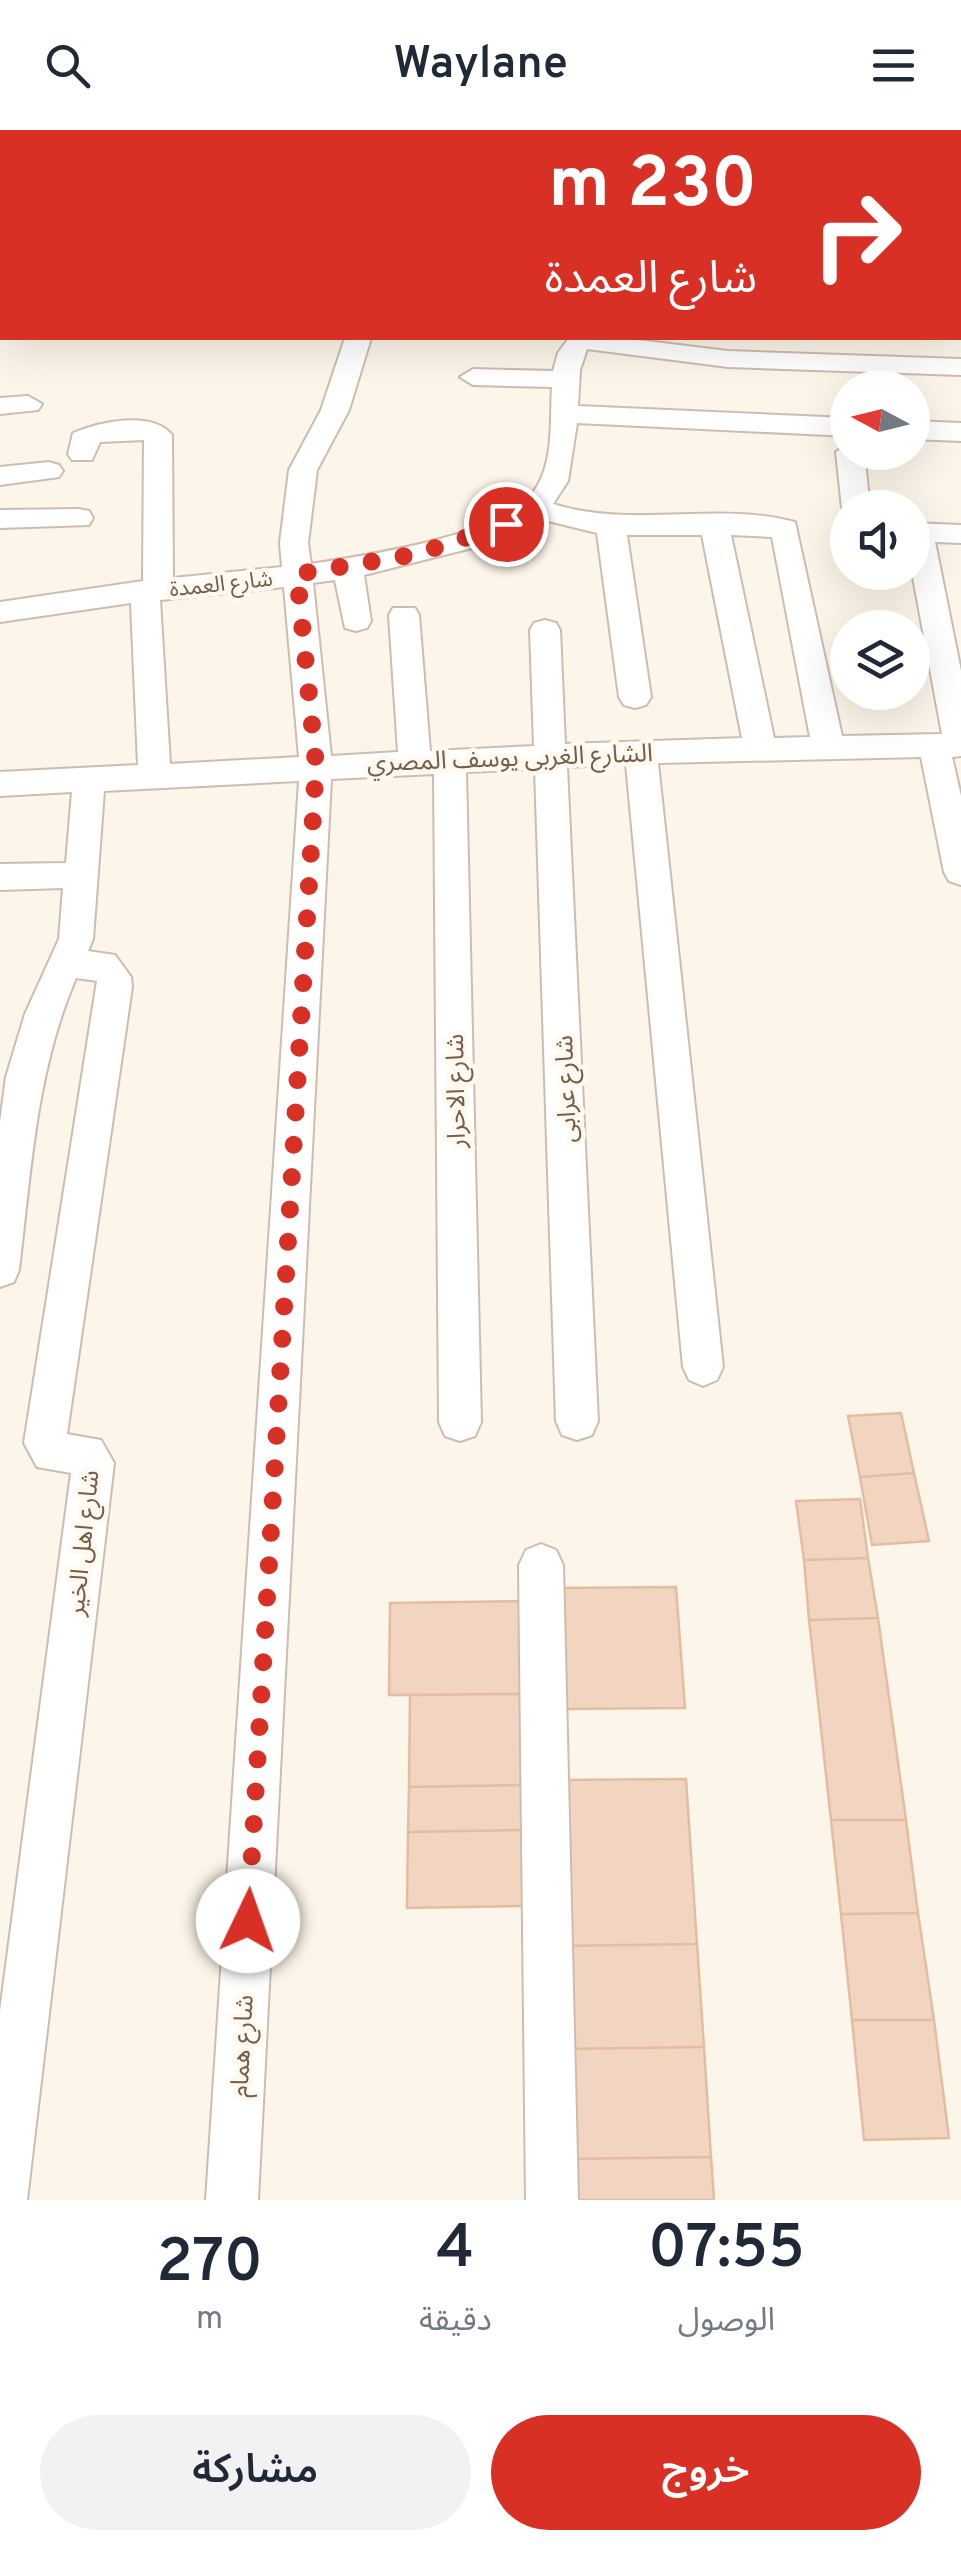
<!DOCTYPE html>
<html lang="ar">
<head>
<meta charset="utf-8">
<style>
  :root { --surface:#fff; --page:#f2f2f3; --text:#1f2937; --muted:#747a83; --accent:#d93025 }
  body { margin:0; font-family:Overpass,"Noto Sans Arabic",sans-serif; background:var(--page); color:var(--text); direction:rtl; height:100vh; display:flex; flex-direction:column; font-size:38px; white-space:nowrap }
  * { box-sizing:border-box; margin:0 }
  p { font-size:32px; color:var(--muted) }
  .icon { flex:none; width:55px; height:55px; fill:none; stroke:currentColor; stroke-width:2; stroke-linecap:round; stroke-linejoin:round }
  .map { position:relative; height:2070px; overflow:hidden; direction:ltr }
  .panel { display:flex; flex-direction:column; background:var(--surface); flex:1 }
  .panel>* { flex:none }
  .banner { position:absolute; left:0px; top:0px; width:962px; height:210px; box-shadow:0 10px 40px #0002; direction:rtl; background:#d93025; color:#fff; overflow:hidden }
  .needle { width:65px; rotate:277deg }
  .controls { position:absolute; left:830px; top:240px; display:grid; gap:20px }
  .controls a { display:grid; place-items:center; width:100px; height:100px; border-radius:50%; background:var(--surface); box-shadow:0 10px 40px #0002; font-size:50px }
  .pin { position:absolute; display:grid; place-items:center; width:85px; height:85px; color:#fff; margin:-42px; border:5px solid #fff; border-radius:50%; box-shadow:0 2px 10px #0007 }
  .me { position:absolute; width:110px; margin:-55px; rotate:3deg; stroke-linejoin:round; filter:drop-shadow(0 0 8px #0008) }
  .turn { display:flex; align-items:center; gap:35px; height:210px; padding:0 40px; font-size:45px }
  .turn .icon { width:130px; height:130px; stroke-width:2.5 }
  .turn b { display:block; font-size:70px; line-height:85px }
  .eta { display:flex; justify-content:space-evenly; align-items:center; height:170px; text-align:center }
  .eta b { font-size:60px; font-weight:600; line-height:70px }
  .action { display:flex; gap:20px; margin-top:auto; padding:20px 40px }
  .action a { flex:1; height:115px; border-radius:60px; background:var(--accent); color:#fff; font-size:40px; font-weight:600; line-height:115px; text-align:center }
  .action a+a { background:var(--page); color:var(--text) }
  header { display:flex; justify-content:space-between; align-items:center; height:130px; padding:0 40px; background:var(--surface); font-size:45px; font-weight:600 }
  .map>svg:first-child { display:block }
  .building { fill:#f1d5c1; stroke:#e4bda1; stroke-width:2.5 }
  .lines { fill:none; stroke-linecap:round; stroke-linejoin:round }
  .street-casing { stroke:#cebdae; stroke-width:4 }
  .street { fill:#fff; fill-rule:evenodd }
  .route { stroke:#d93025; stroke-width:18; stroke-dasharray:0 32.4 }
  .labels { text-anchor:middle; stroke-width:9; stroke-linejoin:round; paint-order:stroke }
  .far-street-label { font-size:22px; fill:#765d4c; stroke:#fff9ef }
  .street-label { font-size:25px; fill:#765d4c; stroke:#fff9ef }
</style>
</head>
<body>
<header><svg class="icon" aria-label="menu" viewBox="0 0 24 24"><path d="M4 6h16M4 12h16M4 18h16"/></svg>Waylane<svg class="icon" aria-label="search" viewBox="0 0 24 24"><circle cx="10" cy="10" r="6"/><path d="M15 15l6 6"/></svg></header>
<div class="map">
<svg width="961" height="2070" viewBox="0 0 961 2070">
  <rect width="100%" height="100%" fill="#fcf5e9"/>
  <path class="building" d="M901,1283L914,1343L860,1347L848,1286Z
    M914,1343L929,1411L872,1415L860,1347Z
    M860,1369L868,1428L804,1430L796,1371Z
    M868,1428L878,1488L809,1490L804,1430Z
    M676,1457L685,1578L557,1579L553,1458Z
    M519,1471L522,1564L389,1565L390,1473Z
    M878,1488L906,1690H831L809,1490Z
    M522,1564L524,1655L409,1657L410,1565Z
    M686,1649L697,1814L558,1816L554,1650Z
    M524,1655L525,1700L408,1702L409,1657Z
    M831,1690H906L918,1783L841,1784Z
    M525,1700L526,1776L407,1778L408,1702Z
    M918,1783L934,1890H852L841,1784Z
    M697,1814L704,1917L561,1919L558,1816Z
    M852,1890H934L949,2008L864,2010Z
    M704,1917L711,2027L565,2029L561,1919Z
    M711,2027L714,2070H566L565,2029Z"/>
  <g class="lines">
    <defs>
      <path id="street" d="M355,0H379V2H356Z
        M454,0H608L610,2H453Z
        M881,0H905V2H882Z
        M960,12H961V26H960Z
        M0,46H2V61H0Z
        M960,71H961V85H960Z
        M960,153H961V169H960Z
        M2,170V194L0,195V171Z
        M345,208H371L349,280L317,340L308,413L311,434C366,425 508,407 538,355C554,326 550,288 552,257L473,255L460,247L473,239L553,241L558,223L569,208H622L728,221L961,229V245L728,237L587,219L580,240L578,276L848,288V306L577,293L568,351L553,374C633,399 717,371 795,392L842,606L942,604L912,442V393L961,395V413L935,412L961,541V626L952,627L961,666V755L949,751L944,742L921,627L658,633L723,1237L717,1250L703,1256L689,1250L683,1237L626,634L567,637L598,1291L592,1305L577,1310L562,1305L556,1291L535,639L466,642L481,1292L475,1306L460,1311L445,1306L439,1292L434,644L331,649L258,2070H206L299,651L104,661L93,809L88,821L115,825L131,847L132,857L67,1304L101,1310L114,1333L27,2070H0V1881L71,1343L37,1337L24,1313L97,851L76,848C36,941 31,1040 19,1140L14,1152L0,1157V992L6,947L25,884L59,809L63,758L0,760V734L66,733L72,662L0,666V642L138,635L131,473L0,492V472L143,451L144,310L100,312L92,330H72L68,324L73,303C99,292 152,280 172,305L173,448L282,437L280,413L289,340L321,280ZM536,388L597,403L619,567L624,575L635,578L646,575L651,567L627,405H702L742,608L565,614L560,500L556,493L545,490L534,493L530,500L534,616L430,621L419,485L415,478H393L389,485L398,622L331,626L313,453L335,450L345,498L356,501L367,498L371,491L364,445L480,416ZM731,405L772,407L810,607L774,608ZM284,457L299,627L170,634L160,470Z
        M28,266L42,274L38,280L0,284V268Z
        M912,291L961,293V311L912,309Z
        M848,314V322H864L870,378H848V385L842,378L836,322Z
        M49,332L59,335L63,341L59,347L0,355V337Z
        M79,379L89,381L93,388L89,395L0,398V380Z
        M541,1414L556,1420L563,1435L578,2070H526L519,1435L526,1420Z"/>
    </defs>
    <use href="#street" class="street-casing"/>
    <use href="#street" class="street"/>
  </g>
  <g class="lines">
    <path class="route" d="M248,1791L316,635L297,444L417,424L506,394"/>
  </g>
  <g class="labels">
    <g class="far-street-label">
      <text transform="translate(221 453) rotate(-6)" y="8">شارع العمدة</text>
    </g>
    <g class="street-label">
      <text transform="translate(510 627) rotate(-2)" y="9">الشارع الغربى يوسف المصري</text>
      <text transform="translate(565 959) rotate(-92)" y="9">شارع عرابى</text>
      <text transform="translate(455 961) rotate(-91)" y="9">شارع الاحرار</text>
      <text transform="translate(82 1413) rotate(-84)" y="9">شارع اهل الخير</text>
      <text transform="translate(241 1916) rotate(-87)" y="9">شارع همام</text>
    </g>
  </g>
</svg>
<div class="controls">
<a><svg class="needle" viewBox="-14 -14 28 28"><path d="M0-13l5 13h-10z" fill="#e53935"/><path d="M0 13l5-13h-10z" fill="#747a83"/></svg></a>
<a><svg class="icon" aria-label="sound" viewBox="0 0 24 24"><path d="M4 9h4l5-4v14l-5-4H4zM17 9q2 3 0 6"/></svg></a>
<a><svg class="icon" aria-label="layers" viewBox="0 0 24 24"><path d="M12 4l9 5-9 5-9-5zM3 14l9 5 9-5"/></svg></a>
</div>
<div class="pin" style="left:506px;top:394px;background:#d93025"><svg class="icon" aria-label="arrive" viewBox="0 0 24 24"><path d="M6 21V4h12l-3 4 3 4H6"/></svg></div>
<svg class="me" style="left:248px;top:1791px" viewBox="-20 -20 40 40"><circle r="19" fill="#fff"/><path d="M0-13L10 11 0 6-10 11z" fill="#d93025"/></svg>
<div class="banner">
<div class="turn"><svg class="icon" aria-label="right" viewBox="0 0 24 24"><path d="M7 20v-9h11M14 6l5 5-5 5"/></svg><div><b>230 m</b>شارع العمدة</div></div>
</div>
</div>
<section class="panel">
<div class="eta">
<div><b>07:55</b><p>الوصول</p></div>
<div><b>4</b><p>دقيقة</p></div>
<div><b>270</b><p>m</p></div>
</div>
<div class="action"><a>خروج</a><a>مشاركة</a></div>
</section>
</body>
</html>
